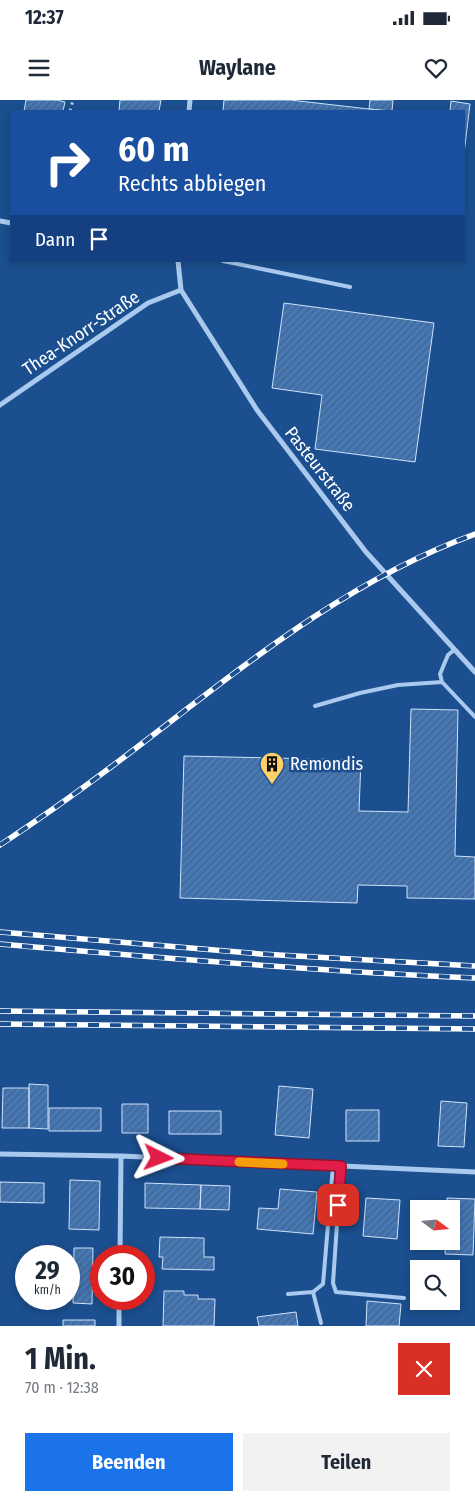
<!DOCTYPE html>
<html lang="de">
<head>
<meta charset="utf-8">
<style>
  :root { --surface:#fff; --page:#f2f2f3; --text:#1f2937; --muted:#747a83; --accent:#1a73e8 }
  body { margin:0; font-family:"Fira Sans Condensed",sans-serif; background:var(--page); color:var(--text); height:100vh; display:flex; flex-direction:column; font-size:19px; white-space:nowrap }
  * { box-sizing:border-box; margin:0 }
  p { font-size:16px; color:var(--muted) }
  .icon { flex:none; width:28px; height:28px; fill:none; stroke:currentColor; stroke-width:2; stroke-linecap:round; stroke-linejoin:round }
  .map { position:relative; height:1226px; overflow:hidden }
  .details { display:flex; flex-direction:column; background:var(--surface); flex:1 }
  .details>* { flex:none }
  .guide { position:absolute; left:10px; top:10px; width:455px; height:152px; border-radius:0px; box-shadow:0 2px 8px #0003; background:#1a4fa0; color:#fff; overflow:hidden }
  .needle { width:32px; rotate:106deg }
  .tools { position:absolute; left:410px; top:1100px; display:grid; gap:10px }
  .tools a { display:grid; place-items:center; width:50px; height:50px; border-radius:0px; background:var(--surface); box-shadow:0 2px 8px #0003; font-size:25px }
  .speed { position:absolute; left:15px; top:1145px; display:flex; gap:10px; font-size:25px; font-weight:700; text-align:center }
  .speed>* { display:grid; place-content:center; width:65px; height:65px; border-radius:50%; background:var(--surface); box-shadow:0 2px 8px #0003; line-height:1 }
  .speed small { font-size:12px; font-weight:400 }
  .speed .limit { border:8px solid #d22; background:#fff; color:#111 }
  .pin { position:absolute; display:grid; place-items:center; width:42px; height:42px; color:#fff; margin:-21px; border-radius:10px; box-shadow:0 2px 8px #0006 }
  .me { position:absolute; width:55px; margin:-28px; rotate:93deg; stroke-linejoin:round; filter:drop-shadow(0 0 4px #0008) }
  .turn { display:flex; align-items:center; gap:18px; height:105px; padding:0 25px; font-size:22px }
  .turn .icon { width:65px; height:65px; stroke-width:2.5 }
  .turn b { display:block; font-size:35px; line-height:42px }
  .then { display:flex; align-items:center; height:48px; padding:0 25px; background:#0003; gap:10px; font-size:19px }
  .round { display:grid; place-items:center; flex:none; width:52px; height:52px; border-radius:0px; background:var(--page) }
  .head { display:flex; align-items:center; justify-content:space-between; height:85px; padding:0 25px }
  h1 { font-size:30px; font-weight:700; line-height:38px }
  .button { display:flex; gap:10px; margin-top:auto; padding:10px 25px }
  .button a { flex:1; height:58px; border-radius:0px; background:var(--accent); color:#fff; font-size:20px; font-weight:700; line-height:58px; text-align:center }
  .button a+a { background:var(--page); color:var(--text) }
  .status { display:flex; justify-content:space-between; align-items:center; height:35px; padding:0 25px; background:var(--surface); direction:ltr }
  .status svg { height:14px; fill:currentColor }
  header { display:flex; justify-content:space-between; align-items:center; height:65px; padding:0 25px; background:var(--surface); font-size:22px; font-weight:700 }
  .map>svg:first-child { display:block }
  .building { fill:url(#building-hatch); stroke:#cfe3fa }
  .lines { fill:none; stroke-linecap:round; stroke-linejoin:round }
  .path { stroke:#a9c9ee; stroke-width:3; stroke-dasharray:2.5 4; stroke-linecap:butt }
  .lane { stroke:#a9c9ee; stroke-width:4 }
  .street { stroke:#a9c9ee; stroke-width:5 }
  .rail-casing { stroke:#fff; stroke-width:5.5 }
  .rail { stroke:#1b4f8f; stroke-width:4; stroke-dasharray:11; stroke-linecap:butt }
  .route-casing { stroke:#92132f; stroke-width:12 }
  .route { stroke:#e11d48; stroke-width:9 }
  .slow { stroke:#f59e0b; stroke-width:9 }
  .labels { text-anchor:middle; stroke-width:5; stroke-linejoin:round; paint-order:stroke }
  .street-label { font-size:18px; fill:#fff; stroke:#1b4f8f }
  .poi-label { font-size:18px; fill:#fff; stroke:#1b4f8f; text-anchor:start }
</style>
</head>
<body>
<div class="status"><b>12:37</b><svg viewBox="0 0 49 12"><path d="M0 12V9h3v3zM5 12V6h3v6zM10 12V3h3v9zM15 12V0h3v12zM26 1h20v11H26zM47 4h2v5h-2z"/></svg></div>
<header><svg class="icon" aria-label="menu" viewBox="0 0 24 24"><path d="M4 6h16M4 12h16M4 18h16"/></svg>Waylane<svg class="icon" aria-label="heart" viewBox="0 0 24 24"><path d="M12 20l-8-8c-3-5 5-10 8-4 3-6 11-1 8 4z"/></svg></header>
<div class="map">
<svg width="475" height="1226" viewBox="0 0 475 1226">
  <defs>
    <pattern id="building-hatch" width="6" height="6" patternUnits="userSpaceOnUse" patternTransform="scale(1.25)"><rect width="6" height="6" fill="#4478b7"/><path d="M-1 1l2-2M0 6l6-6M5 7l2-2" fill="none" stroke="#486282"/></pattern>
  </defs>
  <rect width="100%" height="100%" fill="#1b4f8f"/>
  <path class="building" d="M26,0H57L65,2L63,11H24Z
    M120,0H161L159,11H119Z
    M224,0H290L387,11H223Z
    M370,0H393L392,11L369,9Z
    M451,1L470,4L464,54V11H450Z
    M284,203L434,223L415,362L315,349L322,295L272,288Z
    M411,609L458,610L455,756L475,757V799L407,798V786L358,785L357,803L180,798L184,656L361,660L359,711L408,712Z
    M29,984L48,985V1029L29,1028Z
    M279,986L313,989L309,1038L275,1035Z
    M3,988H29V1028H2Z
    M441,1001L467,1003L464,1047L438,1046Z
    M122,1004H148V1033H122Z
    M49,1008H101V1031H49Z
    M346,1010H379V1041H346Z
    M169,1011H221V1034H169Z
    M70,1080L100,1081L99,1130L69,1129Z
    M0,1082L44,1083V1103L0,1102Z
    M145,1083L201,1085L200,1109L145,1108Z
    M201,1085L230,1086L229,1110L200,1109Z
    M280,1089L317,1092L313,1134L257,1129L259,1108L278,1109Z
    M366,1098L400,1100L397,1139L363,1136Z
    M447,1098L475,1099L473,1155L445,1154L446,1141H451V1109H447Z
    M160,1137L204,1138V1157H214V1170L162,1169L163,1157H159Z
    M74,1148H93L92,1204L73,1203Z
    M164,1191H184V1195H198V1199H215L214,1226H163Z
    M367,1201L401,1204L399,1226H366Z
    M296,1212L298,1226H259L257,1217Z
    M63,1220H95V1226H63Z"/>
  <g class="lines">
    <path class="path" d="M70,11L73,0"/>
    <path class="lane" d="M223,161L350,187
      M454,550L448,555L440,574L442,582L475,617
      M315,606L360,593L398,585L442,582
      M341,1066L333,1183L336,1192L404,1198
      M313,1192L321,1223
      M288,1194L313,1192L323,1184L333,1066"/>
    <path class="street" d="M189,11L190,0
      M0,121L11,123
      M178,161L181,190L257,310L366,452L475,572
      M0,305L148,203L181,190
      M0,1054L121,1056L475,1072
      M120,1156L121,1056
      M119,1226V1199"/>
    <defs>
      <path id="rail" d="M0,745C38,720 75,694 111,667C227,580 337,484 475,434
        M0,832L261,854L475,866
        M0,844C158,858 316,871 475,878
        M0,911L475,916
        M0,924L475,929"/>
    </defs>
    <use href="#rail" class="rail-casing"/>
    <use href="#rail" class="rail"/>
  </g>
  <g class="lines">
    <defs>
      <path id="route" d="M159,1058L341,1066L338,1105"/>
    </defs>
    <use href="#route" class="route-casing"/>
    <use href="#route" class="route"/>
    <path class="slow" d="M239,1062L283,1064"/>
  </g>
  <defs>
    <symbol id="building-pin" viewBox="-11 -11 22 30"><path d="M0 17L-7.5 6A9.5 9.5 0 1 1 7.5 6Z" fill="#ffd166" stroke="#1b4f8f"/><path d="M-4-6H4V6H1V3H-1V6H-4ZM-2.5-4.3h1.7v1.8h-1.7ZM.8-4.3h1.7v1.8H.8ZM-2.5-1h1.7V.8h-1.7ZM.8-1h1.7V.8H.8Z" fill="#111"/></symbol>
  </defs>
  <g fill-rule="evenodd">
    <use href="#building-pin" x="258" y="650" width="28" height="38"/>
  </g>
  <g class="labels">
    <g class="street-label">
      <text transform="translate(81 233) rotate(-34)" y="6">Thea-Knorr-Straße</text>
      <text transform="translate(320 369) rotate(52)" y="6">Pasteurstraße</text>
    </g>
    <g class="poi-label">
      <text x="290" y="670">Remondis</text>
    </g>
  </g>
</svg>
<div class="tools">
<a><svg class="needle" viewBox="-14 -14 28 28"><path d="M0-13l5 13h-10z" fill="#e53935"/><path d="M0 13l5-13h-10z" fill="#747a83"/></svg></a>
<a><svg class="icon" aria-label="search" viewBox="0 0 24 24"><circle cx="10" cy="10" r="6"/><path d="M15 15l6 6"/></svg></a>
</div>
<div class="speed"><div>29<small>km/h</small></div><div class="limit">30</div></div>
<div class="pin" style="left:338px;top:1105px;background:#d93025"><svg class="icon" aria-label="arrive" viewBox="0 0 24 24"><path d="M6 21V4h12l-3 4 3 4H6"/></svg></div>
<svg class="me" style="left:159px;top:1058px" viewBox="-20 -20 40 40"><path d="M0-17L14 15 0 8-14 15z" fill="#e11d48" stroke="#fff" stroke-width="4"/></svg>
<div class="guide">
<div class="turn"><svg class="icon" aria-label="right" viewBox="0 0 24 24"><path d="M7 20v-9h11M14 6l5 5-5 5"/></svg><div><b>60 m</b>Rechts abbiegen</div></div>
<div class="then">Dann<svg class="icon" aria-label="arrive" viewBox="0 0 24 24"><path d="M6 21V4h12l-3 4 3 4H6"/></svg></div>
</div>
</div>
<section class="details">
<div class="head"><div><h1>1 Min.</h1><p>70 m · 12:38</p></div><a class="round" style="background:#d93025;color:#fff"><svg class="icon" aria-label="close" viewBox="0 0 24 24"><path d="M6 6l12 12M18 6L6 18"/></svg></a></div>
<div class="button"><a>Beenden</a><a>Teilen</a></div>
</section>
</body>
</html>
